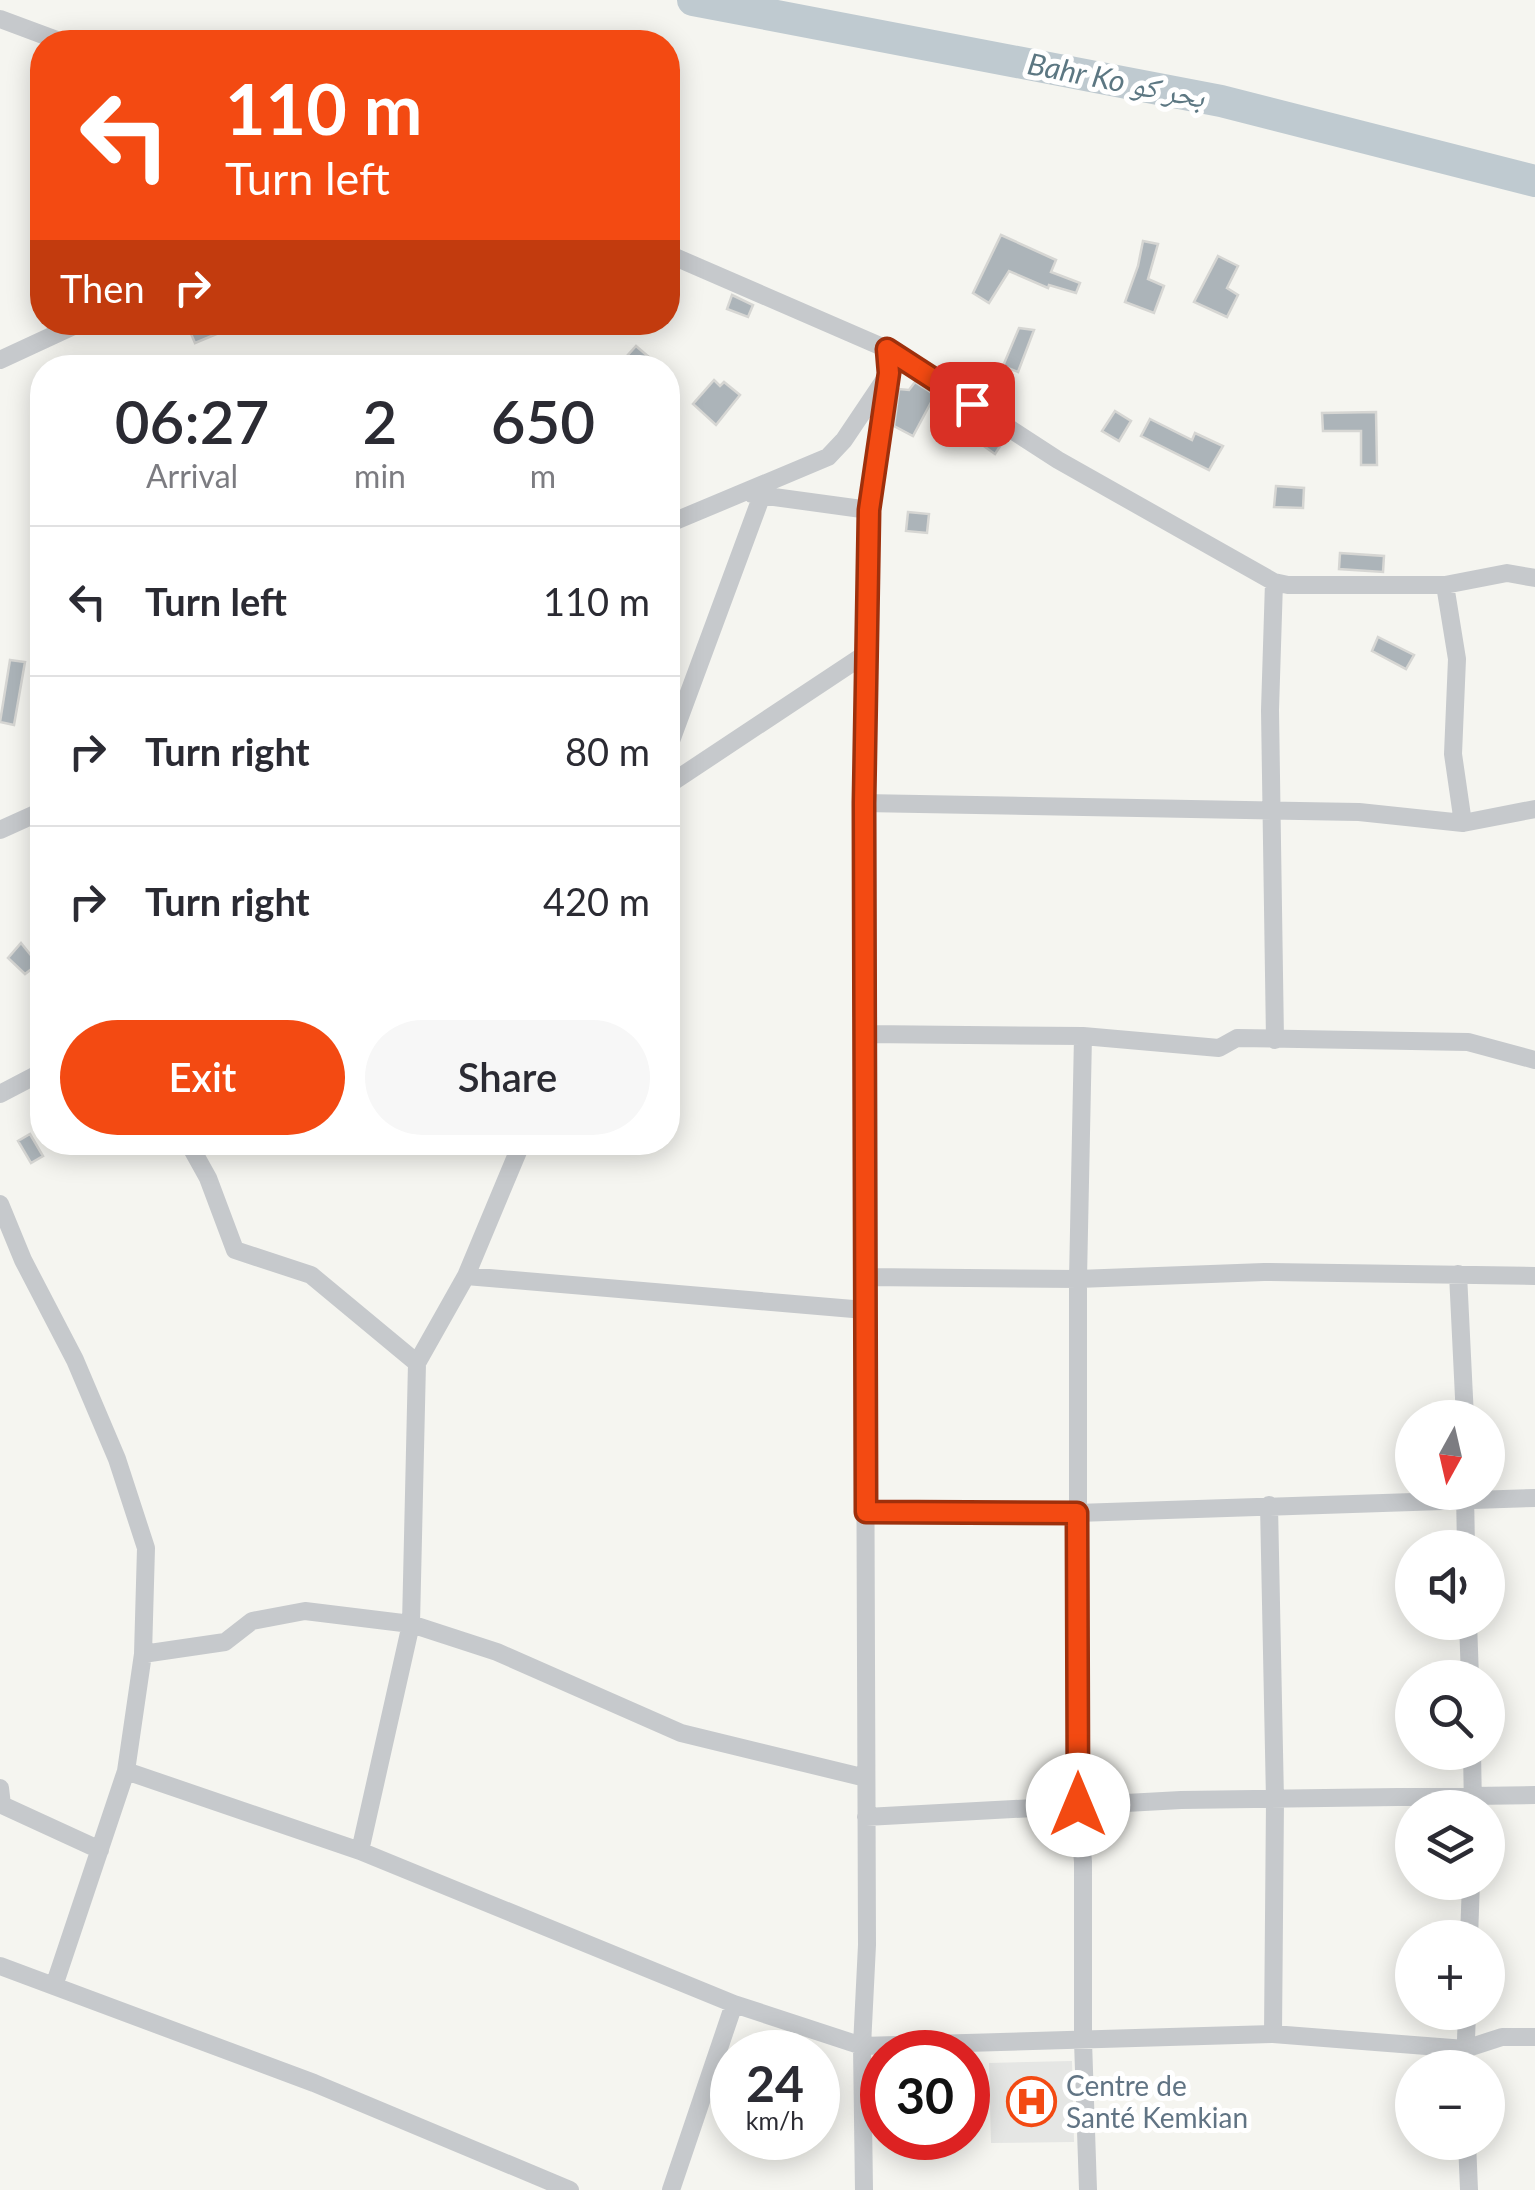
<!DOCTYPE html>
<html lang="en">
<head>
<meta charset="utf-8">
<style>
  :root { --surface:#fff; --page:#f7f7f7; --text:#2b2b33; --muted:#7c7c81; --line:#e1e1e2; --accent:#f34a12 }
  body { margin:0; font-family:Lato,"Noto Naskh Arabic",sans-serif; background:var(--page); color:var(--text); height:100vh; display:flex; flex-direction:column; font-size:38px; white-space:nowrap }
  * { box-sizing:border-box; margin:0 }
  p { font-size:32px; color:var(--muted) }
  .icon { flex:none; width:55px; height:55px; fill:none; stroke:currentColor; stroke-width:2; stroke-linecap:round; stroke-linejoin:round }
  .map { position:relative; flex:1; overflow:hidden }
  .drawer { position:absolute; left:30px; top:355px; width:650px; height:800px; display:flex; flex-direction:column; background:var(--surface); border-radius:40px; box-shadow:0 5px 25px #0003 }
  .drawer>* { flex:none }
  .guide { position:absolute; left:30px; top:30px; width:650px; height:305px; border-radius:40px; box-shadow:0 5px 25px #0003; background:#f34a12; color:#fff; overflow:hidden }
  .needle { width:65px; rotate:188deg }
  .fabs { position:absolute; left:1395px; top:1400px; display:grid; gap:20px }
  .fabs a { display:grid; place-items:center; width:110px; height:110px; border-radius:50%; background:var(--surface); box-shadow:0 5px 25px #0003; font-size:50px }
  .speed { position:absolute; left:710px; top:2030px; display:flex; gap:20px; font-size:50px; font-weight:700; text-align:center }
  .speed>* { display:grid; place-content:center; width:130px; height:130px; border-radius:50%; background:var(--surface); box-shadow:0 5px 25px #0003; line-height:1 }
  .speed small { font-size:25px; font-weight:400 }
  .speed .limit { border:15px solid #d22; background:#fff; color:#111 }
  .pin { position:absolute; display:grid; place-items:center; width:85px; height:85px; color:#fff; margin:-42px; border-radius:20px; box-shadow:0 5px 15px #0006 }
  .me { position:absolute; width:110px; margin:-55px; rotate:0deg; stroke-linejoin:round; filter:drop-shadow(0 0 8px #0008) }
  .turn { display:flex; align-items:center; gap:35px; height:210px; padding:0 30px; font-size:45px }
  .turn .icon { width:130px; height:130px; stroke-width:2.5 }
  .turn b { display:block; font-size:70px; line-height:85px }
  .then { display:flex; align-items:center; height:95px; padding:0 30px; background:#0003; gap:20px; font-size:38px }
  .eta { display:flex; justify-content:space-evenly; align-items:center; height:170px; text-align:center }
  .eta b { font-size:60px; font-weight:600; line-height:70px }
  .primary-button { display:flex; gap:20px; margin-top:auto; padding:20px 30px }
  .primary-button a { flex:1; height:115px; border-radius:60px; background:var(--accent); color:#fff; font-size:40px; font-weight:600; line-height:115px; text-align:center }
  .primary-button a+a { background:var(--page); color:var(--text) }
  ul { padding:0; list-style:none }
  li { display:flex; align-items:center; gap:30px; height:150px; padding:0 30px; border-top:2px solid var(--line) }
  li div { flex:1 }
  li b { display:block; font-size:38px }
  li em { font-style:normal }
  .map>svg:first-child { display:block }
  .built { fill:#e5e6e4 }
  .lines { fill:none; stroke-linecap:round; stroke-linejoin:round }
  .river { stroke:#bfcad0; stroke-width:32 }
  .building { fill:#acb4b9; stroke:#d6d6d3; stroke-width:2.5 }
  .minor { stroke:#c6c9cc; stroke-width:18 }
  .route-casing { stroke:#9e300c; stroke-width:25 }
  .route { stroke:#f34a12; stroke-width:18 }
  .labels { text-anchor:middle; stroke-width:10; stroke-linejoin:round; paint-order:stroke }
  .poi-label { font-size:28px; fill:#617484; stroke:#fff; text-anchor:start }
  .water-label { font-size:30px; font-style:italic; fill:#5c7782; stroke:#fff }
</style>
</head>
<body>
<div class="map">
<svg width="1535" height="2190" viewBox="0 0 1535 2190">
  <rect width="100%" height="100%" fill="#f5f5f0"/>
  <path class="built" d="M1072,2061L1074,2142L991,2143L989,2063Z"/>
  <g class="lines">
    <path class="river" d="M693,0L1221,101L1535,181"/>
  </g>
  <path class="building" d="M1001,235L1056,260L1051,272L1080,283L1076,293L1049,285L1048,288L1009,271L989,303L973,293Z
    M1143,241L1158,244L1148,279L1164,286L1154,313L1125,302L1138,266Z
    M1218,256L1238,266L1227,288L1238,295L1227,317L1194,302Z
    M732,295L753,305L748,317L727,309Z
    M186,322H243V323L195,343Z
    M1019,328L1034,330L1018,372L1003,366Z
    M636,346L650,358L642,368H616Z
    M714,380L720,386L724,382L740,395L716,425L693,404Z
    M915,382L935,395L913,436L894,426L899,389L909,390Z
    M1115,411L1131,421L1119,441L1102,431Z
    M1376,412L1377,465H1361V431H1323L1322,413Z
    M1150,419L1192,440L1195,433L1223,446L1209,470L1141,436Z
    M986,428L1004,440L995,454L978,442Z
    M1276,486L1304,488L1303,508L1274,507Z
    M908,512L929,514L927,533L906,531Z
    M1340,553L1384,556L1383,572L1339,569Z
    M1378,637L1414,655L1406,669L1372,651Z
    M10,660L25,662L14,725L0,722Z
    M21,943L38,964L25,974L8,958Z
    M30,1134L43,1156L31,1163L18,1141Z"/>
  <g class="lines">
    <path class="minor" d="M0,19L62,42
      M668,254L887,349L1058,460L1274,582L1288,585H1445L1507,573L1535,578
      M0,360L82,322
      M752,494L869,510
      M668,524L828,457L844,440L887,376
      M1274,582L1270,710L1275,1040
      M1445,585L1457,659L1453,754L1463,823
      M668,749L762,495
      M668,785L867,653
      M863,803L1359,812L1463,823L1535,809
      M0,830L42,811
      M865,1034L1083,1036L1219,1048L1237,1038L1468,1042L1535,1060
      M1083,1036L1078,1279V1805L1083,1862V2041L1088,2190
      M0,1094L42,1072
      M188,1142L208,1178L235,1250L311,1275L417,1363
      M0,1204L23,1260L75,1360L117,1459L146,1548L143,1654L126,1771L54,1986
      M1458,1274L1465,1418
      M466,1276L865,1310
      M865,1277L1078,1279L1264,1272L1535,1276
      M1465,1493L1466,1548
      M1269,1505L1275,1800L1273,2034
      M866,1512L1077,1513L1535,1498
      M1468,1622L1470,1678
      M143,1654L225,1642L252,1621L305,1611L411,1624L497,1652L681,1733L866,1778
      M1472,1752L1473,1808
      M126,1771L360,1851L734,2004L862,2046L1273,2034L1465,2049L1502,2037H1535
      M0,1788L2,1805L100,1850
      M866,1817L1181,1800L1535,1795
      M360,1851L411,1624L417,1363L466,1276L522,1142
      M1469,1938L1471,1882
      M0,1966L314,2083L570,2190
      M1465,2068L1467,2012
      M1467,2142L1469,2190
      M671,2190L734,2004
      M864,2190L862,2046L867,1945L863,803L869,510L889,373L887,349"/>
  </g>
  <g class="lines">
    <defs>
      <path id="route" d="M972,404L887,349L889,373L869,510L864,803L866,1512L1077,1513L1078,1805"/>
    </defs>
    <use href="#route" class="route-casing"/>
    <use href="#route" class="route"/>
  </g>
  <defs>
    <symbol id="hospital-ring" viewBox="-11 -11 22 22"><circle r="9.5" fill="#fff" stroke="#f34a12" stroke-width="1.5"/><path d="M-5-5h3v3.5h4V-5h3V5h-3V1.5h-4V5h-3Z" fill="#f34a12"/></symbol>
  </defs>
  <g fill-rule="evenodd">
    <use href="#hospital-ring" x="1004" y="2074" width="55" height="55"/>
  </g>
  <g class="labels">
    <g class="poi-label">
      <text x="1066" y="2096">Centre de<tspan x="1066" dy="32">Santé Kemkian</tspan></text>
    </g>
    <g class="water-label">
      <text transform="translate(1116 81) rotate(11)" y="10">Bahr Ko بحر كو</text>
    </g>
  </g>
</svg>
<div class="fabs">
<a><svg class="needle" viewBox="-14 -14 28 28"><path d="M0-13l5 13h-10z" fill="#e53935"/><path d="M0 13l5-13h-10z" fill="#7c7c81"/></svg></a>
<a><svg class="icon" aria-label="sound" viewBox="0 0 24 24"><path d="M4 9h4l5-4v14l-5-4H4zM17 9q2 3 0 6"/></svg></a>
<a><svg class="icon" aria-label="search" viewBox="0 0 24 24"><circle cx="10" cy="10" r="6"/><path d="M15 15l6 6"/></svg></a>
<a><svg class="icon" aria-label="layers" viewBox="0 0 24 24"><path d="M12 4l9 5-9 5-9-5zM3 14l9 5 9-5"/></svg></a>
<a>+</a>
<a>−</a>
</div>
<div class="speed"><div>24<small>km/h</small></div><div class="limit">30</div></div>
<div class="pin" style="left:972px;top:404px;background:#d93025"><svg class="icon" aria-label="arrive" viewBox="0 0 24 24"><path d="M6 21V4h12l-3 4 3 4H6"/></svg></div>
<svg class="me" style="left:1078px;top:1805px" viewBox="-20 -20 40 40"><circle r="19" fill="#fff"/><path d="M0-13L10 11 0 6-10 11z" fill="#f34a12"/></svg>
<div class="guide">
<div class="turn"><svg class="icon" aria-label="left" viewBox="0 0 24 24"><path d="M17 20v-9H6M10 6l-5 5 5 5"/></svg><div><b>110 m</b>Turn left</div></div>
<div class="then">Then<svg class="icon" aria-label="right" viewBox="0 0 24 24"><path d="M7 20v-9h11M14 6l5 5-5 5"/></svg></div>
</div>
<section class="drawer">
<div class="eta">
<div><b>06:27</b><p>Arrival</p></div>
<div><b>2</b><p>min</p></div>
<div><b>650</b><p>m</p></div>
</div>
<ul>
<li><svg class="icon" aria-label="left" viewBox="0 0 24 24"><path d="M17 20v-9H6M10 6l-5 5 5 5"/></svg><div><b>Turn left</b></div><em>110 m</em></li>
<li><svg class="icon" aria-label="right" viewBox="0 0 24 24"><path d="M7 20v-9h11M14 6l5 5-5 5"/></svg><div><b>Turn right</b></div><em>80 m</em></li>
<li><svg class="icon" aria-label="right" viewBox="0 0 24 24"><path d="M7 20v-9h11M14 6l5 5-5 5"/></svg><div><b>Turn right</b></div><em>420 m</em></li>
</ul>
<div class="primary-button"><a>Exit</a><a>Share</a></div>
</section>
</div>
</body>
</html>
